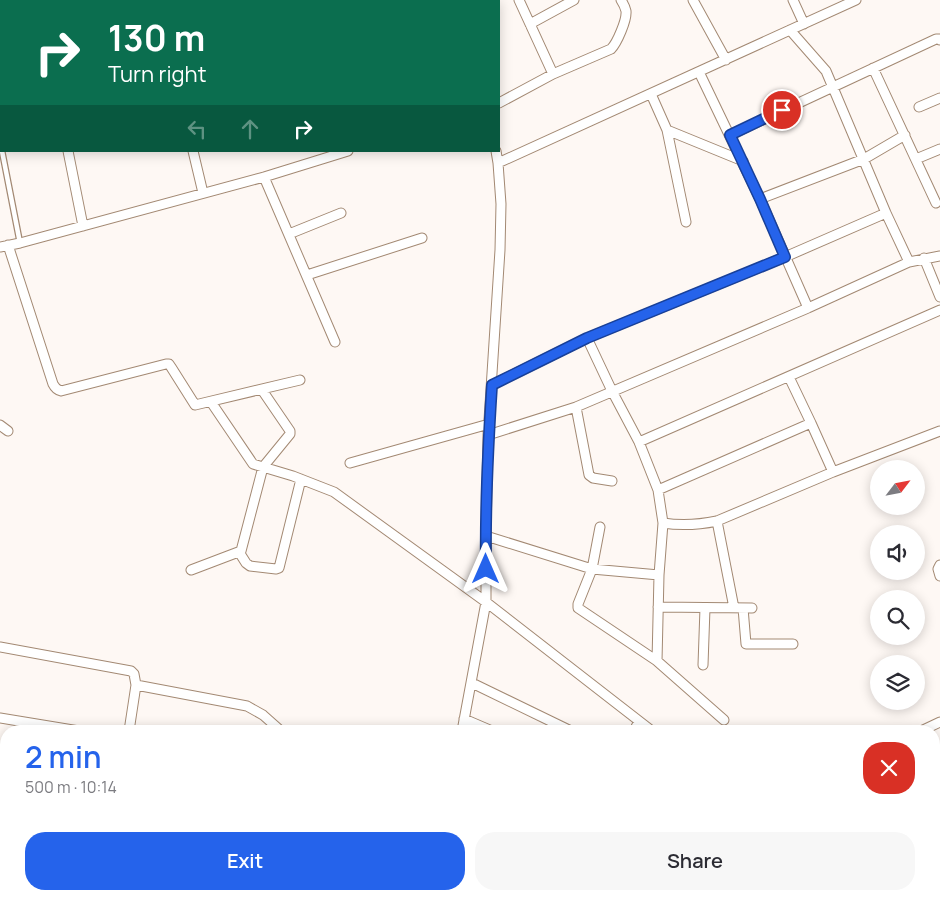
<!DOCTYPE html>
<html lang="en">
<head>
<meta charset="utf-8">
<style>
  :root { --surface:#fff; --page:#f7f7f7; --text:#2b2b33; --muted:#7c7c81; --accent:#2563eb }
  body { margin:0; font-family:Manrope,sans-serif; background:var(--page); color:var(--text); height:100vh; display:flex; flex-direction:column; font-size:19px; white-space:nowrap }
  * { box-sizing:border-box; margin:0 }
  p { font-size:16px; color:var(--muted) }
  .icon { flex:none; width:28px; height:28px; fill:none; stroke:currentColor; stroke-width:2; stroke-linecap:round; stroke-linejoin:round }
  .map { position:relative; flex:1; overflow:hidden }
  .side { position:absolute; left:0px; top:725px; width:940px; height:175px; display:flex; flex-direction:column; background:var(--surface); border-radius:20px 20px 0 0; box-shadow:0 2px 12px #0003 }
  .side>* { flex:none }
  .banner { position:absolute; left:0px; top:0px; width:500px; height:152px; box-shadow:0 2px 12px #0003; background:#0b6e4f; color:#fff; overflow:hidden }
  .needle { width:32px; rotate:58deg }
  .buttons { position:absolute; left:870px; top:460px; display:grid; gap:10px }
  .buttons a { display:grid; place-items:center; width:55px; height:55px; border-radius:50%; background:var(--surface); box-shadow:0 2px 12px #0003; font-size:25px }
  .pin { position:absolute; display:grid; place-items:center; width:42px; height:42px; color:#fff; margin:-21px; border:2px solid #fff; border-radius:50%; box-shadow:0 1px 5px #0007 }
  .me { position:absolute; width:55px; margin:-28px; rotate:0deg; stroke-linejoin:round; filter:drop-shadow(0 0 4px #0008) }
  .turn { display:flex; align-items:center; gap:18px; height:105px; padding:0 25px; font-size:22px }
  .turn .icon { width:65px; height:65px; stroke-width:2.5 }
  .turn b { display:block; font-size:35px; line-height:42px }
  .lanes { display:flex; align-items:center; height:48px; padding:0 25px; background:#0003; justify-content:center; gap:25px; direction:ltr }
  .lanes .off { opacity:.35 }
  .round { display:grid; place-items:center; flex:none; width:52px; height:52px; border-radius:20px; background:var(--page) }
  .headline { display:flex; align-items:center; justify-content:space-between; height:85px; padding:0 25px }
  h1 { font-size:30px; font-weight:600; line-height:38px; color:var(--accent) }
  .action { display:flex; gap:10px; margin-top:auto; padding:10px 25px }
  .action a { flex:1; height:58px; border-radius:20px; background:var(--accent); color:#fff; font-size:20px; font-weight:600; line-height:58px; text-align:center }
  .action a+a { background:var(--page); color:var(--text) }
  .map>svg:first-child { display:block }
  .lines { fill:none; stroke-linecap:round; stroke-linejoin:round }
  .service-casing { stroke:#a38973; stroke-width:7 }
  .minor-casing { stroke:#a38973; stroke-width:11 }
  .service { stroke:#fff; stroke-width:4.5 }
  .minor { stroke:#fff; stroke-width:9 }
  .route-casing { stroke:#184099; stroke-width:12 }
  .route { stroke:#2563eb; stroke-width:9 }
</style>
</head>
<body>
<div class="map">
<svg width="940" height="900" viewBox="0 0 940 900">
  <rect width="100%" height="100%" fill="#fef8f4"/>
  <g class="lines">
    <defs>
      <path id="service" d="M0,91H1
        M0,142L1,148
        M2,151L20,243"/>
      <path id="minor" d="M39,0V1
        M156,0V1
        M461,0V1
        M519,0L553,74
        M693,0L726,60
        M793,0L804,24
        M530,24L574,0
        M790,30L826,71L886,213L909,262
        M873,68L936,203
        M699,72L760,199L808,308
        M651,94L667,130L686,222
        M499,103L553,74L611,49C617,43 627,20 626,11C625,7 623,3 621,0
        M919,107L940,98
        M667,130L743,161
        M730,135L936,39H939L940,40
        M68,151L83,226
        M193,151L203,193
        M916,159L940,149
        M498,163L856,0
        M264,177L335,342
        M760,199L864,159L905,135
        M289,234L341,213
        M8,245L53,384C55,388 57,390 61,391L166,364H169L171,367L195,405L300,380
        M0,247L20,243L264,177L348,151
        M924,258L940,297
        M307,275L422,238
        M587,338L612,391L639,442L658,490L663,523L659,575L657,661
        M492,385L587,338L785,257L886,213
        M211,402L253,464L293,476L334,492L486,602L652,731
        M576,407L589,475L593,478L612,481
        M811,423L833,472
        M0,425L8,431
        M488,435L576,407L808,308L909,262L940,256
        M639,442L940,310
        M350,463L489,424
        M658,490L811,423L789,377
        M717,521L734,608
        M663,523C682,526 698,525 717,521L833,472L940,431
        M600,527L592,569L578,604V608L657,661L724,720
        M486,536L592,569L659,575
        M239,552L246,563L250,566L276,569L279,568L301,479
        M940,565L938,569L940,576
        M191,570L241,551L263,467L290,434V431L262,390
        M658,607L752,608
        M743,608L746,644H793
        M0,647L131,671L134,674L136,685L129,731
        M703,665L705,608
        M472,683L571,731
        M136,685L247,706L263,715L281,731
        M0,718L79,731
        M464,719L492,731
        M462,731L486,602V536L488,435L500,250L501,204L498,163L496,151
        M634,731L639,721
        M921,731L940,722
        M934,806L940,831
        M934,856L940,854
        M0,857L6,858
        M211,894L246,900
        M516,894L524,900
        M546,894L554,898
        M646,894L664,900
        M100,900L101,894
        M281,900L283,894
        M419,900L420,894
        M568,900L570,894
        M592,900L594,894
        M683,900L685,894"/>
    </defs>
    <use href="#service" class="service-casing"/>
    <use href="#minor" class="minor-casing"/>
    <use href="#service" class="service"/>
    <use href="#minor" class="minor"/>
  </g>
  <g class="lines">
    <defs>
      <path id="route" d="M486,569C485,507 488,446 492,385L587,338L785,257L760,199L730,135L782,110"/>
    </defs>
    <use href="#route" class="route-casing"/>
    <use href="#route" class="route"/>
  </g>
</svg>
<div class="buttons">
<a><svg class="needle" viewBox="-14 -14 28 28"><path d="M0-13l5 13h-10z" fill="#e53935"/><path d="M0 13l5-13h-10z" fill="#7c7c81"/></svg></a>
<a><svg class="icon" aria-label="sound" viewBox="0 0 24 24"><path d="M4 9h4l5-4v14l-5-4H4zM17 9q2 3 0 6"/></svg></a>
<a><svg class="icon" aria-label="search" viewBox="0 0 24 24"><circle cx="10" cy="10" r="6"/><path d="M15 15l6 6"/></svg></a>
<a><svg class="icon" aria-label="layers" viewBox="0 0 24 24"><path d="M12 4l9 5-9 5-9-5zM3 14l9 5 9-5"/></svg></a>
</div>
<div class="pin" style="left:782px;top:110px;background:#d93025"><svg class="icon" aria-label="arrive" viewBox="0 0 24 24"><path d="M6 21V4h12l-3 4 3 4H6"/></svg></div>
<svg class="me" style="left:486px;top:569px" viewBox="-20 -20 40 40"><path d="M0-17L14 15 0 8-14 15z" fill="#2563eb" stroke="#fff" stroke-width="4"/></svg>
<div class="banner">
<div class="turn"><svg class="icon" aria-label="right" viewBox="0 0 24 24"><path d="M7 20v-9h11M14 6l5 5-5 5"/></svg><div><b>130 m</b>Turn right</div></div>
<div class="lanes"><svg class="icon off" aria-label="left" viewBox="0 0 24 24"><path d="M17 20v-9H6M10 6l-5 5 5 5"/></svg><svg class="icon off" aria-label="ahead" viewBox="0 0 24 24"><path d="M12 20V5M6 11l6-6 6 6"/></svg><svg class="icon" aria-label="right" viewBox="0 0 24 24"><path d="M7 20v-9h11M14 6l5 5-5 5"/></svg></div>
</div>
<section class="side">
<div class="headline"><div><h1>2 min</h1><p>500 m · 10:14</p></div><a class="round" style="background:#d93025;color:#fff"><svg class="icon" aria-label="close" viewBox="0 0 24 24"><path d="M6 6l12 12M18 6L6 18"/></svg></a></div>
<div class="action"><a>Exit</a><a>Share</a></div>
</section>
</div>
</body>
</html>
